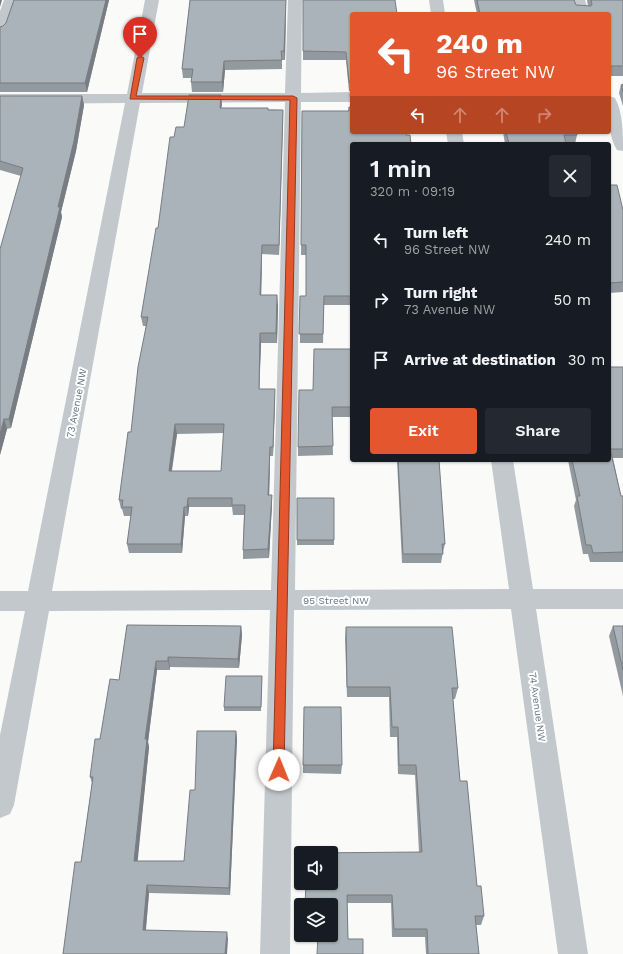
<!DOCTYPE html>
<html lang="en">
<head>
<meta charset="utf-8">
<style>
  :root { --surface:#171b24; --page:#242831; --text:#f1f3f6; --muted:#9ea1a6; --accent:#e4572e }
  body { margin:0; font-family:"Work Sans",sans-serif; background:var(--page); color:var(--text); height:100vh; display:flex; flex-direction:column; font-size:15px; white-space:nowrap }
  * { box-sizing:border-box; margin:0 }
  p { font-size:13px; color:var(--muted) }
  .icon { flex:none; width:22px; height:22px; fill:none; stroke:currentColor; stroke-width:2; stroke-linecap:round; stroke-linejoin:round }
  .map { position:relative; flex:1; overflow:hidden }
  .drawer { position:absolute; left:350px; top:142px; width:261px; height:320px; display:flex; flex-direction:column; background:var(--surface); border-radius:4px; box-shadow:0 1px 3px #0004 }
  .drawer>* { flex:none }
  .guide { position:absolute; left:350px; top:12px; width:261px; height:122px; border-radius:4px; box-shadow:0 1px 3px #0004; background:#e4572e; color:#fff; overflow:hidden }
  .fabs { position:absolute; left:294px; top:846px; display:grid; gap:8px }
  .fabs a { display:grid; place-items:center; width:44px; height:44px; border-radius:4px; background:var(--surface); box-shadow:0 1px 3px #0004; font-size:20px }
  .pin { position:absolute; display:grid; place-items:center; width:34px; height:34px; color:#fff; margin:-41px -17px; border-radius:50% 50% 50% 0; rotate:-45deg; box-shadow:0 0 4px #0007 }
  .pin .icon { rotate:45deg }
  .me { position:absolute; width:44px; margin:-22px; rotate:1deg; stroke-linejoin:round; filter:drop-shadow(0 0 3px #0008) }
  .turn { display:flex; align-items:center; gap:14px; height:84px; padding:0 20px; font-size:18px }
  .turn .icon { width:52px; height:52px; stroke-width:2.5 }
  .turn b { display:block; font-size:28px; line-height:34px }
  .lanes { display:flex; align-items:center; height:38px; padding:0 20px; background:#0003; justify-content:center; gap:20px; direction:ltr }
  .lanes .off { opacity:.35 }
  .round { display:grid; place-items:center; flex:none; width:42px; height:42px; border-radius:4px; background:var(--page) }
  .head { display:flex; align-items:center; justify-content:space-between; height:68px; padding:0 20px }
  h1 { font-size:24px; font-weight:600; line-height:30px }
  .primary-button { display:flex; gap:8px; margin-top:auto; padding:8px 20px }
  .primary-button a { flex:1; height:46px; border-radius:4px; background:var(--accent); color:#fff; font-size:16px; font-weight:600; line-height:46px; text-align:center }
  .primary-button a+a { background:var(--page); color:var(--text) }
  ul { padding:0; list-style:none }
  li { display:flex; align-items:center; gap:12px; height:60px; padding:0 20px }
  li div { flex:1 }
  li b { display:block; font-size:15px }
  li em { font-style:normal }
  .map>svg:first-child { display:block }
  .lines { fill:none; stroke-linecap:round; stroke-linejoin:round }
  .minor { fill:#c3c8cc; fill-rule:evenodd }
  .wall { fill:#929a9f; fill-rule:evenodd }
  .shaded-wall { fill:#777d82 }
  .building { fill:#aab3b9; stroke:#777d82; fill-rule:evenodd }
  .route { fill:#e4572e; stroke:#94391e }
  .labels { text-anchor:middle; stroke-width:4; stroke-linejoin:round; paint-order:stroke }
  .street-label { font-size:10px; fill:#657683; stroke:#fff }
</style>
</head>
<body>
<div class="map">
<svg width="623" height="954" viewBox="0 0 623 954">
  <rect width="100%" height="100%" fill="#fafaf8"/>
  <g class="lines">
    <path class="minor" d="M4,0H18L7,31L5,34L0,35V11Z
      M145,0H159L142,93H285L288,0H302L301,93L352,92V102H301L295,590L509,589L491,460H513L533,589H623V609H536L588,954H558L511,609L294,610L290,954H260L270,610L49,611L14,805L10,814L0,818V735L25,611H0V591H28L125,103L0,104V94H127ZM285,102L271,590L52,591L140,103Z
      M429,0H443L445,14H431Z
      M571,0H585L589,14H575Z
      M609,96L615,98C623,113 623,133 623,151L617,150C607,134 609,114 609,96Z
      M446,132H462L464,144H448Z"/>
  </g>
  <path class="wall" d="M14,0H109L87,92H0V27L3,26L6,23Z
    M190,0H286L285,60H282V69L225,70L223,92H192L191,82L192,78H183L182,69Z
    M303,0L352,14V92L349,91L346,60H303Z
    M474,0H574L576,5L588,6L587,0H623V76H609V14H477Z
    M623,84V106L619,93L621,85Z
    M350,94H352V305H324L323,343H300V296H306V255H301L302,111H348L349,107H350Z
    M0,96H82L84,105L76,151L61,212L62,217L11,428L7,429L0,455L21,176L0,170Z
    M222,104L221,108L283,110L279,255L262,254L261,295L278,305L277,343H261L259,389L275,399L273,456H270L269,495H272V504L269,558L243,559V550L244,515H233L232,507H189L188,516H185L182,553H129L127,544L131,516H124L122,509H121L119,500L131,432L146,326H143L141,317L158,228L184,127ZM224,433L221,471H172L177,434Z
    M503,132H577V135L575,144H505Z
    M609,185L623,210V292L609,293Z
    M352,349V417H332L333,455L298,456V447L313,390Z
    M623,367V458H613L621,496H623V562H590L588,554H583L574,506L576,500L568,460H609Z
    M397,460H439L445,544L443,552L441,563H402Z
    M297,498L334,540V545H297Z
    M127,625L241,626L242,635L239,668L170,667V670H157L148,742L149,747L137,861H184L195,790L236,731L237,739L230,895L149,893L146,930L228,939L63,954L81,862L92,783L90,777L100,739L119,680Z
    M613,626H623V696L609,636Z
    M346,627L458,688L455,699H453L460,781L477,886L484,916L481,925H476L479,954H426L425,937H392L391,903H347L348,939L363,954L318,936H305V935H331L305,905L419,852L415,775L398,774L397,737H390L389,697H347L345,638Z
    M262,676L261,711H224V707Z
    M303,765H342L341,774L303,773Z"/>
  <path class="shaded-wall" d="M0,0H2L0,7Z
    M106,0H109L87,92L85,83Z
    M286,0L285,60L284,51Z
    M224,61L225,70L223,92L222,82Z
    M221,95L222,104L220,117V108Z
    M82,96L84,105L76,151L61,212L62,217L11,428L9,419L58,207Z
    M283,110V120L279,255V245Z
    M262,245V254L261,305L260,295Z
    M277,295L278,305L277,343L276,333Z
    M260,333L261,343L259,399V389Z
    M275,389V399L273,456V447Z
    M4,419L7,429L0,455V434Z
    M175,424L177,434L170,480L169,471Z
    M270,447V456L269,504L268,495Z
    M272,495V504L269,558L268,549Z
    M188,498L189,507L188,516L187,507Z
    M184,507L185,516L182,553L181,544Z
    M241,626L242,635L239,668L238,659Z
    M168,657L170,667V670L168,661Z
    M156,661L157,670L148,742L149,747L137,868L134,861L145,739Z
    M236,731L237,739L230,895L229,888Z
    M147,885L149,893L145,937L143,930Z
    M227,932L228,939L227,954H225Z"/>
  <path class="building" d="M14,0H106L85,83H0V27L3,26L6,23Z
    M190,0H286L284,51H281L282,60L224,61L222,82H191L193,69H182Z
    M303,0H395L397,14H352V82H349L346,52L303,51Z
    M477,0H574L576,5L591,6L592,4L591,0H623V66H609V14H480Z
    M623,84V92L621,85Z
    M350,94H352V132H406V135H410L411,144H352V296H324L323,334H299L300,296H306V245H301L302,111H349V107H352Z
    M189,95H221L220,108H268V110H283L279,245H262L260,295H277L276,333H260L259,389H275L273,447H270L268,495H272L268,549L243,550L245,505H232V498H188L187,507H184L181,544H127L132,507H122L123,500H119L128,432H131L138,367L148,317H141L156,228H158L170,137H174L176,127H184ZM175,424H224L221,471H169Z
    M0,96H82L74,141L58,207H60L9,419H4L0,434V249L23,168L0,161Z
    M506,132H577V135H564L566,144H509Z
    M609,185H617L623,210V282L609,283Z
    M314,349H352V407H332L333,446L298,447L299,390H313Z
    M609,367H623V449H610L621,496H623V552L593,553L591,545H586L577,496H580L572,460H609Z
    M398,460H439L445,544H442L443,554H403Z
    M297,498H334V540H297Z
    M127,625L241,626L238,659L168,657V661H156L145,739H147L134,861H184L190,790H195L197,731H236L229,888L147,885L143,930L227,932L225,954H63L75,862H81L93,777H90L95,739H100L110,679L119,680Z
    M613,626H623V670Z
    M346,627H452L458,688H452L460,781H467L477,886H481L484,916H475L479,954H428L427,929H394L392,895H347L348,939H363V954H317L318,935H331V905H305L306,883H331V853H306L422,852L416,765H399L398,727H392L390,687H347Z
    M226,676H262L261,707H224Z
    M304,707H341L342,765H303Z"/>
  <path class="route" d="M140,56L144,58L136,96H293L297,98L284,770L283,774L279,775L275,774L273,770L290,100L130,99L137,58Z"/>
  <g class="labels">
    <g class="street-label">
      <text transform="translate(76 403) rotate(-79)" y="4">73 Avenue NW</text>
      <text x="336" y="604">95 Street NW</text>
      <text transform="translate(538 707) rotate(82)" y="4">74 Avenue NW</text>
    </g>
  </g>
</svg>
<div class="fabs">
<a><svg class="icon" aria-label="sound" viewBox="0 0 24 24"><path d="M4 9h4l5-4v14l-5-4H4zM17 9q2 3 0 6"/></svg></a>
<a><svg class="icon" aria-label="layers" viewBox="0 0 24 24"><path d="M12 4l9 5-9 5-9-5zM3 14l9 5 9-5"/></svg></a>
</div>
<div class="pin" style="left:140px;top:58px;background:#d93025"><svg class="icon" aria-label="arrive" viewBox="0 0 24 24"><path d="M6 21V4h12l-3 4 3 4H6"/></svg></div>
<svg class="me" style="left:279px;top:770px" viewBox="-20 -20 40 40"><circle r="19" fill="#fff"/><path d="M0-13L10 11 0 6-10 11z" fill="#e4572e"/></svg>
<div class="guide">
<div class="turn"><svg class="icon" aria-label="left" viewBox="0 0 24 24"><path d="M17 20v-9H6M10 6l-5 5 5 5"/></svg><div><b>240 m</b>96 Street NW</div></div>
<div class="lanes"><svg class="icon" aria-label="left" viewBox="0 0 24 24"><path d="M17 20v-9H6M10 6l-5 5 5 5"/></svg><svg class="icon off" aria-label="ahead" viewBox="0 0 24 24"><path d="M12 20V5M6 11l6-6 6 6"/></svg><svg class="icon off" aria-label="ahead" viewBox="0 0 24 24"><path d="M12 20V5M6 11l6-6 6 6"/></svg><svg class="icon off" aria-label="right" viewBox="0 0 24 24"><path d="M7 20v-9h11M14 6l5 5-5 5"/></svg></div>
</div>
<section class="drawer">
<div class="head"><div><h1>1 min</h1><p>320 m · 09:19</p></div><a class="round"><svg class="icon" aria-label="close" viewBox="0 0 24 24"><path d="M6 6l12 12M18 6L6 18"/></svg></a></div>
<ul>
<li><svg class="icon" aria-label="left" viewBox="0 0 24 24"><path d="M17 20v-9H6M10 6l-5 5 5 5"/></svg><div><b>Turn left</b><p>96 Street NW</p></div><em>240 m</em></li>
<li><svg class="icon" aria-label="right" viewBox="0 0 24 24"><path d="M7 20v-9h11M14 6l5 5-5 5"/></svg><div><b>Turn right</b><p>73 Avenue NW</p></div><em>50 m</em></li>
<li><svg class="icon" aria-label="arrive" viewBox="0 0 24 24"><path d="M6 21V4h12l-3 4 3 4H6"/></svg><div><b>Arrive at destination</b></div><em>30 m</em></li>
</ul>
<div class="primary-button"><a>Exit</a><a>Share</a></div>
</section>
</div>
</body>
</html>
